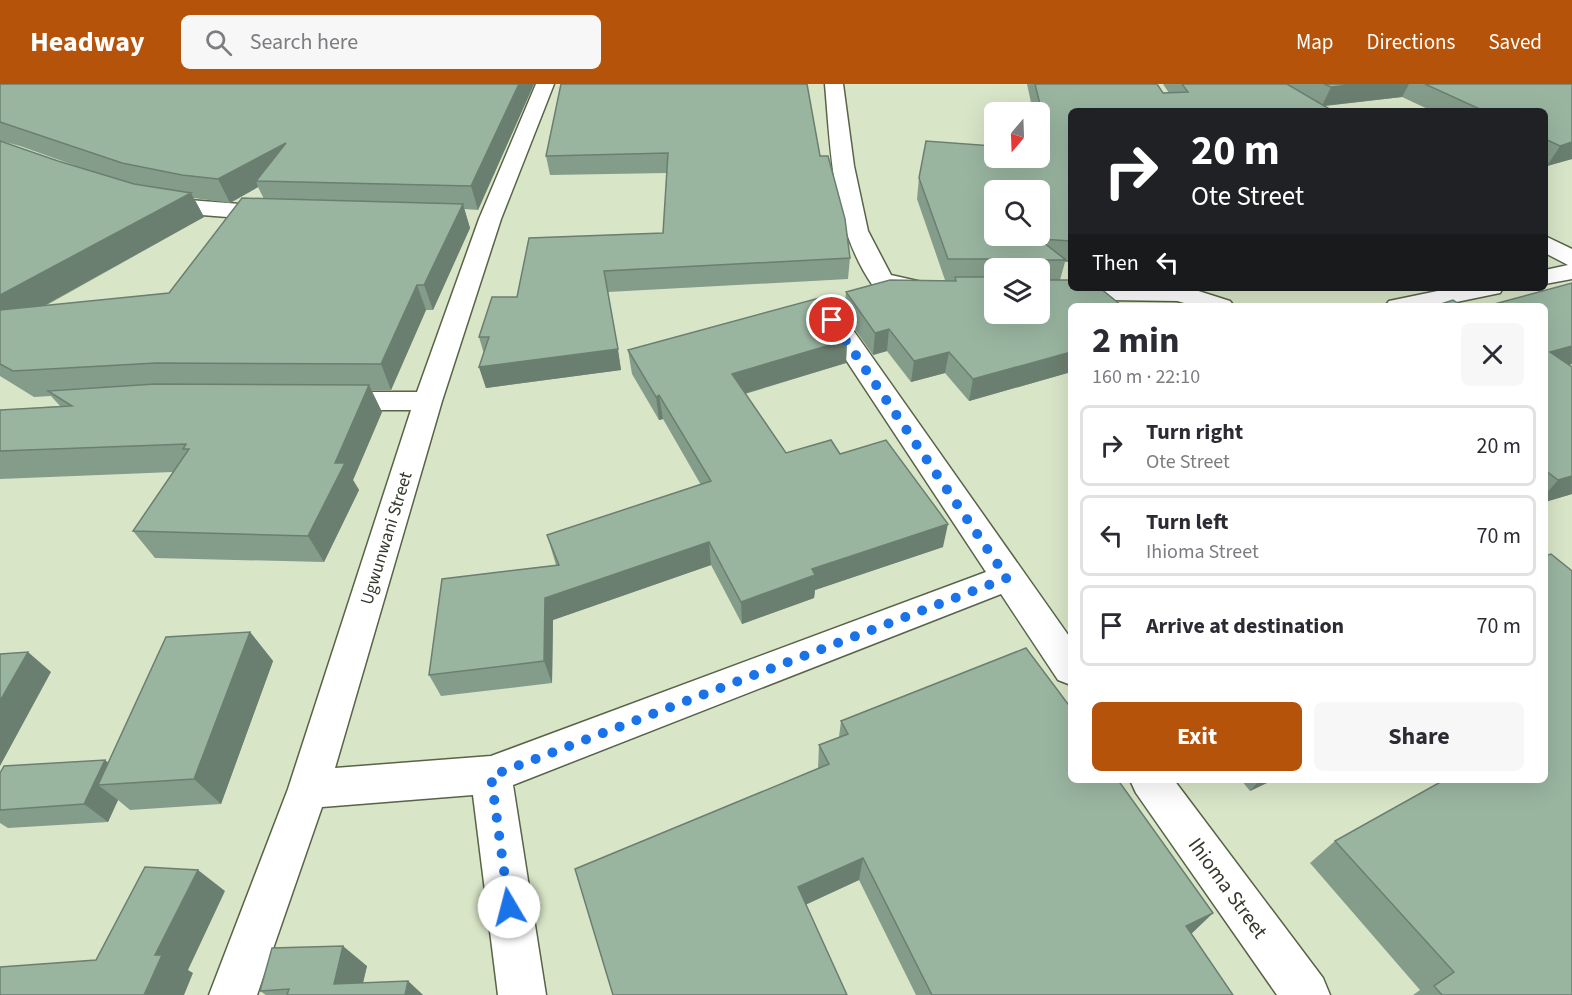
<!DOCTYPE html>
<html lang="en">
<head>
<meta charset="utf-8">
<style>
  :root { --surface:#fff; --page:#f7f7f7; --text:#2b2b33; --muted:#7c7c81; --line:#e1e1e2; --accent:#b45309 }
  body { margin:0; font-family:"Source Sans 3",sans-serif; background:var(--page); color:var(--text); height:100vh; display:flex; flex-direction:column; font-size:22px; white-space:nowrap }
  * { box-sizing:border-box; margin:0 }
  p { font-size:20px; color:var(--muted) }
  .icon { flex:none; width:33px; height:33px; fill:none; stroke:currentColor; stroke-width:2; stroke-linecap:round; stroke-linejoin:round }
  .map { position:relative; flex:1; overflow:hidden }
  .side { position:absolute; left:1068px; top:219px; width:480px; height:480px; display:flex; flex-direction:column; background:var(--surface); border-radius:9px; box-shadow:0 6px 24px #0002 }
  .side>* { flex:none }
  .top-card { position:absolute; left:1068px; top:24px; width:480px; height:183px; border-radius:9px; box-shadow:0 6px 24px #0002; background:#202124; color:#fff; overflow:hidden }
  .needle { width:39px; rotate:199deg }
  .tools { position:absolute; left:984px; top:18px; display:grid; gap:12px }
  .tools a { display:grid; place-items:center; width:66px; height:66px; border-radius:9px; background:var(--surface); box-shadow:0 6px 24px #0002; font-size:30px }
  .pin { position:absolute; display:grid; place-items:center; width:51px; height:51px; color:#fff; margin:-26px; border:3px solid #fff; border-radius:50%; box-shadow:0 2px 6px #0007 }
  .me { position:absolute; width:66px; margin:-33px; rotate:352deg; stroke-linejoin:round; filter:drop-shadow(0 0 4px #0008) }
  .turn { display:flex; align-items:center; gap:21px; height:126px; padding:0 24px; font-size:27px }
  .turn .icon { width:78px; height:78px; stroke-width:2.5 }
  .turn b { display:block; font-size:42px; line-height:51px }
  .then { display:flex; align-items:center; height:57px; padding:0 24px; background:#0003; gap:12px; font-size:22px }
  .round { display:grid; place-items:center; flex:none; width:63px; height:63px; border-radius:9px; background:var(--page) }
  .summary { display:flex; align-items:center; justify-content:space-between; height:102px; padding:0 24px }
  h1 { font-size:36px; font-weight:700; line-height:45px }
  .button { display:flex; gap:12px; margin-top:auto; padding:12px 24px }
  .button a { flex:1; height:69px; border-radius:9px; background:var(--accent); color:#fff; font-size:24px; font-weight:700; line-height:69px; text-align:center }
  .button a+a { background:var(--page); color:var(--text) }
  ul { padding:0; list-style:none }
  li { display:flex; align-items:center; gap:18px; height:81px; margin:0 12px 9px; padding:0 12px; border:3px solid var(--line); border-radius:9px }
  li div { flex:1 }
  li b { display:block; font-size:22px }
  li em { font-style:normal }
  header { display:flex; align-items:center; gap:36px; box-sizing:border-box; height:84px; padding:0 30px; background:var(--accent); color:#fff }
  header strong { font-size:28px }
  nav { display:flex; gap:33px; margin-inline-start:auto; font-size:21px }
  .search { width:420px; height:54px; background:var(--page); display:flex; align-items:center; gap:15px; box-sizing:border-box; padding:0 21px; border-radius:9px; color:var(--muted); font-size:22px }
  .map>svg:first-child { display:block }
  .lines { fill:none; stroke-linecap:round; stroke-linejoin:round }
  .minor-casing { stroke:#586348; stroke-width:3 }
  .minor { fill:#fff; fill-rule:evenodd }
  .wall { fill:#849c8a; fill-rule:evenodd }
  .shaded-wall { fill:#6b7f70 }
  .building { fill:#99b5a0; stroke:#6b7f70; stroke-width:1.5; fill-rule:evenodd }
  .route { stroke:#1a73e8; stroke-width:10; stroke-dasharray:0 18 }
  .labels { text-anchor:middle; stroke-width:4.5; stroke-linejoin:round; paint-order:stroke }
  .street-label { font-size:18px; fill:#34392d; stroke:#fff }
  .near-street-label { font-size:21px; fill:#34392d; stroke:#fff }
</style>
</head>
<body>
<header>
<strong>Headway</strong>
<div class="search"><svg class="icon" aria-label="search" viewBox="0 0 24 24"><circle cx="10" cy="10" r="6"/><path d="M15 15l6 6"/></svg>Search here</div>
<nav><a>Map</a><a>Directions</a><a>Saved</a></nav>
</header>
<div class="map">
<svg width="1572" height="911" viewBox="0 0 1572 911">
  <rect width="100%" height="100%" fill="#d8e5c7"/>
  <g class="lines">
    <defs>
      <path id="minor" d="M536,0H554L501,135L442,317L335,684L491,672L986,488L819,235L823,229L832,227L841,229L1071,555V601L1058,596L1001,510L513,701L546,911H498L473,711L322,723L257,911H209L288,705L411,326H331L321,324L317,317L321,310L331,308H417L479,135Z
        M825,0H843L854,82L868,147L891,191L922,198H994V213L922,212L873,202C832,143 831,69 825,0Z
        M154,109L189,116L278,123L286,125L289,130L286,135L278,137L189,130L146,121L143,116L146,111Z
        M1545,152L1572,165V195L1545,200V186L1568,181L1545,169Z
        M1040,199L1071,200V204H1189L1230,217L1234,222H1195L1177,217L1040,215Z
        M1452,204H1503L1500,209L1437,222H1385L1389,217Z
        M1130,696H1174L1323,894L1330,911H1277L1136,709Z"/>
    </defs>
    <use href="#minor" class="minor-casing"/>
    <use href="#minor" class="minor"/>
  </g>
  <path class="wall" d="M0,0H534L478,126L464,125L470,144L433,226H426L391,306H371L382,328L353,396L359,406L324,478L155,474L133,447L173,388L0,395V326L60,322L51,312L34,313L0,292ZM1,57L20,62L93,88L58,77ZM258,103L264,115L169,209L45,222L204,133L194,114L230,119Z
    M561,0L820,72L850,174L848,195L608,208L621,286L486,304L479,283L484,270L479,253L663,149L667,89L550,91L546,72Z
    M1027,0H1157L1163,9H1169L1163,0H1572V75L1547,82L1545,81V27H1432L1402,13L1325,22L1071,27V178H1065L1060,196L1071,222V288L969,317L945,289L911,298L887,267L873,271L844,230L846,208L954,197V196H945L917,115L919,94L991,62L994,45L1040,74V28H1033ZM994,184H1040L994,230Z
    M1572,199V280L1569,281L1572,283V410L1545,418V222Z
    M847,256L846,279L745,310L786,369L840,370L943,463L815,506L814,514L742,540L711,481L553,536L552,599L441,612L429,591L556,481L547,451L701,401L663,335L659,336L632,290L628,266Z
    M250,548L273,577L221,720L130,726L118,716L108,738L8,744L0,739V689L105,676L108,679Z
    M841,637L1071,696L1213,829L1191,850L1233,911H916L859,796L613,911L818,685L819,661L839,653Z
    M1241,696H1273L1250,707Z
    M1335,757L1572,911H1413L1420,906L1310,779Z
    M367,882L363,899L408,897L423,911H266L260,907Z"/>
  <path class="shaded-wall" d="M519,0H534L478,126L471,102Z
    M1359,0H1409L1402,13L1322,22L1331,3Z
    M1572,58V75L1547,82L1560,62Z
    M286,59L256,97L258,103L230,119L218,95Z
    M191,109L204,133L0,246V211Z
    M463,120L470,144L433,226L424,201Z
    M417,201L426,226L391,306L381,280Z
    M889,245L887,267L873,271L875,249Z
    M847,256L846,279L733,313L732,290Z
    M1572,262V280L1545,289L1550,268Z
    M618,265L621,286L486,304L479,283Z
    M949,268L945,289L911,298L914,277Z
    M1071,268V288L969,317L973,295Z
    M369,301L382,328L353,396L359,406L324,478L308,452L335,379Z
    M659,311L663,335L659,336L656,313Z
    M1572,392V410L1545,418V411L1558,396Z
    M948,440L943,463L815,506L814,514L742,540L741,518L812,485Z
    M709,458L711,481L553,536L552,599L544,577L545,514Z
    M250,548L273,577L221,720L194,695Z
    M28,568L51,588L0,682V617Z
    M105,676L127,694L98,701L118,716L108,738L84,720Z
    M1260,696H1273L1250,707Z
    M863,774L859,796L798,824V803Z
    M198,786L225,807L188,886L193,889L184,911H144L155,871Z
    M1213,829L1191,850L1186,842Z
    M343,862L367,882L360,911L334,900Z
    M408,897L423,911H405Z"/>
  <path class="building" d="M0,0H519L471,102L256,97L286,59L218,95L182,91L122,79L0,38Z
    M561,0H807L820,72H828L845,135L850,174L604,187L618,265L479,283L489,253H479L492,213H517L529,154L663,149L668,69L546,72Z
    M1035,0H1157L1163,9L1188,8L1182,0H1287L1333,27H1071V157L1039,155L1066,176H1044L1043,194L1045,196H1071V204H1100L1122,222H1071V268L973,295L949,268L914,277L889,245L875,249L846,208L890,196L956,197L955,193H994V230H1040V184H999L998,175H948L919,94L926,57L993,62L994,45V74H1040V48L1047,49ZM994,106H1040V152H994Z
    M1324,0H1359L1331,3Z
    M1425,0H1572V58L1560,62L1545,55V27H1484Z
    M0,57L58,77L134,100L191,109L0,211Z
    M242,114L463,120L424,201H417L381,280L156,279L13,287L0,280V226L169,209Z
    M1572,199V262L1550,268L1572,283V392L1558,396L1545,386V222H1487Z
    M819,214L847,256L732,290L786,369L831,356L840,370L886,356L948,440L812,485L815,491L741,518L709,458L545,514L544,577L429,591L442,495L559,481L547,451L711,397L659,311L656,313L628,266Z
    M1453,216L1462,222H1435Z
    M155,300L369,301L335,379H345L308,452L133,447L189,365H183L186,360L0,367V326L72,322L48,307Z
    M1551,470L1572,487V911H1442L1434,902L1454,888L1335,757L1444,696H1545V472Z
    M250,548L194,695L98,701L166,553Z
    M1026,564L1071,624V696H1118L1213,829L1186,842L1233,911H932L863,774L798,803L847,911H613L575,785L829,680L819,661L848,650L841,637Z
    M28,568L0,617V570Z
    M105,676L84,720L0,726V689L4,682Z
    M145,783L198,786L155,871H162L144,911H0V883L96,876Z
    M343,862L334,900L408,897L405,911H287L289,905L260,907L272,864Z"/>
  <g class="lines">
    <path class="route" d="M509,823L491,692L1007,494L832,236"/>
  </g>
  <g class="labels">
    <g class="street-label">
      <text transform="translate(386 454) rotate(-73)" y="6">Ugwunwani Street</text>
    </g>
    <g class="near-street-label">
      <text transform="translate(1228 804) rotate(54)" y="7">Ihioma Street</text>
    </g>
  </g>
</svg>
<div class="tools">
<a><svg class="needle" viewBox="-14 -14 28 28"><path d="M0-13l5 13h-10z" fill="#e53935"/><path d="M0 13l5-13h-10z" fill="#7c7c81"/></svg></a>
<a><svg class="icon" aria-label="search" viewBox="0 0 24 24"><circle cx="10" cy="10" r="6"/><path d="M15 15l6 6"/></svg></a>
<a><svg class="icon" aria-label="layers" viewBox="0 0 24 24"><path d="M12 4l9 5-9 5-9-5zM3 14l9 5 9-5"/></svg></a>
</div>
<div class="pin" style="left:832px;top:236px;background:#d93025"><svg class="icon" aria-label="arrive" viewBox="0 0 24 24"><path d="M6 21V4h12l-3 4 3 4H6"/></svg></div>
<svg class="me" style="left:509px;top:823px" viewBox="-20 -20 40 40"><circle r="19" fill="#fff"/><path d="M0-13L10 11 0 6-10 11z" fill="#1a73e8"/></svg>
<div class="top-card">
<div class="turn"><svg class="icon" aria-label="right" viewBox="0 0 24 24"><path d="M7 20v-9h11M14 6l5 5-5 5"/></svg><div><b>20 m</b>Ote Street</div></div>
<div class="then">Then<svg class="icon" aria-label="left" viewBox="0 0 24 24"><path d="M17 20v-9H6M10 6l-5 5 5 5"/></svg></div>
</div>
<section class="side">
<div class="summary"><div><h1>2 min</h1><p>160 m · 22:10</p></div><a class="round"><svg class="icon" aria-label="close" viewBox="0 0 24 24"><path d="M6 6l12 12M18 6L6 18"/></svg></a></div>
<ul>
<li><svg class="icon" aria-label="right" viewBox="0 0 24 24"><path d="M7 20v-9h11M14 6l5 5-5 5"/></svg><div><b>Turn right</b><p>Ote Street</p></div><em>20 m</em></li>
<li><svg class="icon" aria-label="left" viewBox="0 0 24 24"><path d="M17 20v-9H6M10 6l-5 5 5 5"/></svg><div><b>Turn left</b><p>Ihioma Street</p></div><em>70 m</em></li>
<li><svg class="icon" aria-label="arrive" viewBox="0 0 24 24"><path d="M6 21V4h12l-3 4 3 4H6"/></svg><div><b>Arrive at destination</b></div><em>70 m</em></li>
</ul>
<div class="button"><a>Exit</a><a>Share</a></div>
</section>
</div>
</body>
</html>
